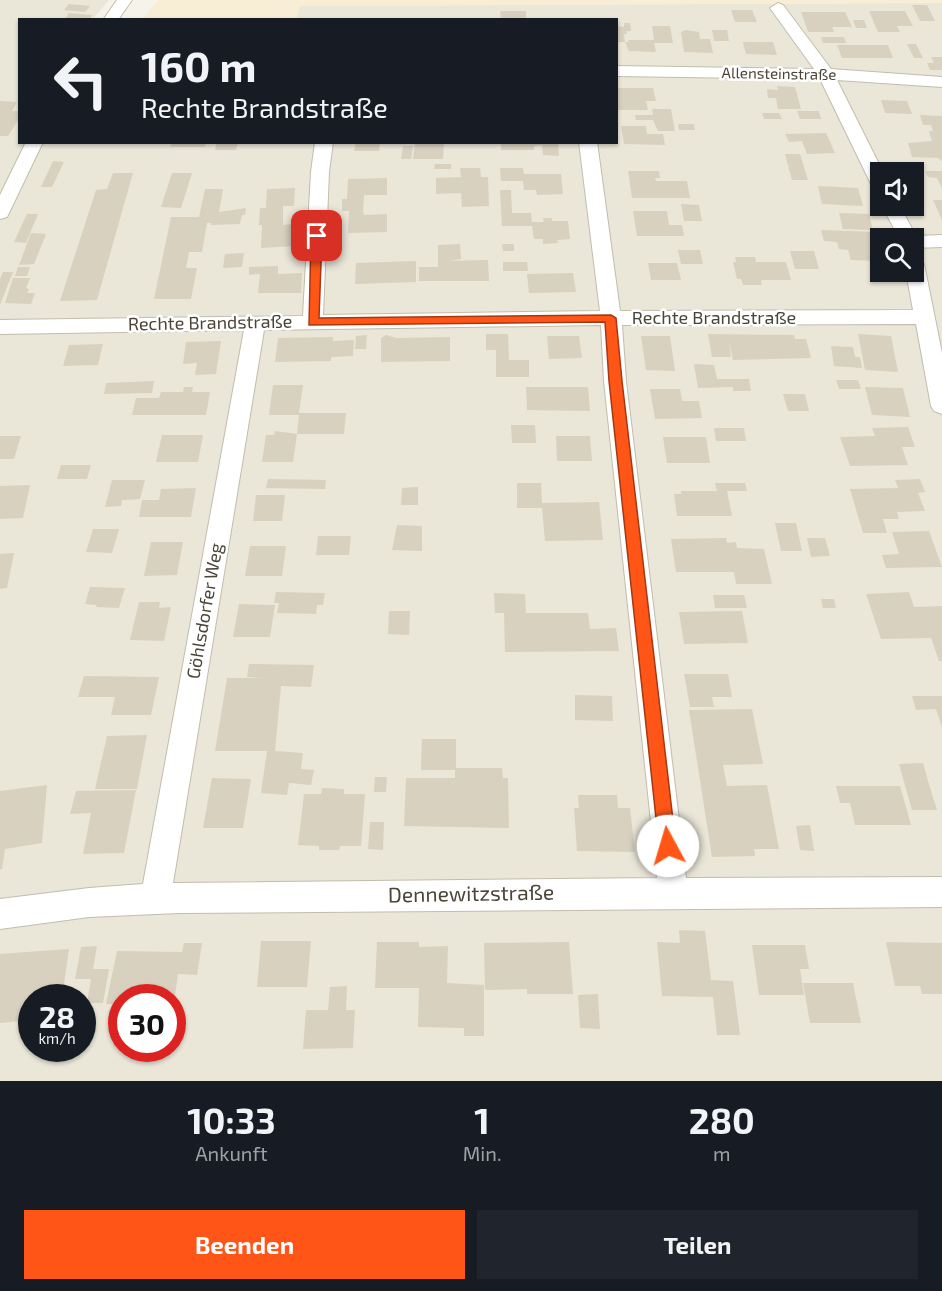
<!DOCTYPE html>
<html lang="de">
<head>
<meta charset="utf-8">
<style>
  :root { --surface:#171b24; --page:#20242c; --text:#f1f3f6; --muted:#9ea1a6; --accent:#ff5618 }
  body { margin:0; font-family:"Exo 2",sans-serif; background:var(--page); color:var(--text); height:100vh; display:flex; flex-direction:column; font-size:22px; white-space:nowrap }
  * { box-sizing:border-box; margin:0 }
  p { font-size:20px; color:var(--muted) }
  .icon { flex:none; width:33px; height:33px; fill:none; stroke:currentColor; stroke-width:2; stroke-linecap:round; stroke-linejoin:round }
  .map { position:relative; height:1081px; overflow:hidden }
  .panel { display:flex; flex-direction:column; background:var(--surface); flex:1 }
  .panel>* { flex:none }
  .top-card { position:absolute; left:18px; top:18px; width:600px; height:126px; border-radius:0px; box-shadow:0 2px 4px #0004; background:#171b24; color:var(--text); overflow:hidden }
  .buttons { position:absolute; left:870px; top:162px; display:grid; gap:12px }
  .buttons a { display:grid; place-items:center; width:54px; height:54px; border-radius:0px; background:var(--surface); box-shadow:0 2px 4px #0004; font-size:30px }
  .speed { position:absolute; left:18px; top:984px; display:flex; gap:12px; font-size:30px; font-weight:700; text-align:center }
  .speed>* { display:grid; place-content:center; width:78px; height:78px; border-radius:50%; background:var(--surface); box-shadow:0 2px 4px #0004; line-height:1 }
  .speed small { font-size:15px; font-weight:400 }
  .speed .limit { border:9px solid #d22; background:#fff; color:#111 }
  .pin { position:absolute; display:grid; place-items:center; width:51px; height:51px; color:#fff; margin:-26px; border-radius:12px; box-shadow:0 3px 9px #0006 }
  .me { position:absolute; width:66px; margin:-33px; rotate:354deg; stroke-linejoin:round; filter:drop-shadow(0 0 4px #0008) }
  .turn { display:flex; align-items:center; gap:21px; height:126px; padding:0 24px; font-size:27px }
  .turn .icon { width:78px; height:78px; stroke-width:2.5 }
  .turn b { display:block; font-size:42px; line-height:51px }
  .eta { display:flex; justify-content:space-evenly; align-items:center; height:102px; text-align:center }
  .eta b { font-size:36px; font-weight:700; line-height:42px }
  .action { display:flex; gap:12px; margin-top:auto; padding:12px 24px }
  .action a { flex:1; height:69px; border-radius:0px; background:var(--accent); color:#fff; font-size:24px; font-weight:700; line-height:69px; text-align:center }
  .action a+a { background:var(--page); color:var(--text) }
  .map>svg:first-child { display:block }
  .residential { fill:#eae6d8; fill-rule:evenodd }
  .commercial { fill:#f8edd5 }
  .building { fill:#d8d1bf }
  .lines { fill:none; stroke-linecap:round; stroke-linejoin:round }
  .street-casing { stroke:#c2bdac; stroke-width:2 }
  .street { fill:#fff; fill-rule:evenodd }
  .route { fill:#ff5618; stroke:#a63810; stroke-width:1.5 }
  .labels { text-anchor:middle; stroke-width:5; stroke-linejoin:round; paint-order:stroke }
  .far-street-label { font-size:15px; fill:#4b4537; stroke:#fff }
  .street-label { font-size:18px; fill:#4b4537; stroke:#fff }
  .near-street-label { font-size:21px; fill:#4b4537; stroke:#fff }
</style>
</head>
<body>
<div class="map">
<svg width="942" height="1081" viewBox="0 0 942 1081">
  <rect width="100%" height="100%" fill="#f6f4ea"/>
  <path class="residential" d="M0,0H109L93,19L20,20V142H616V20L296,19L300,6L942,3V1081H0ZM880,172H914V206H880ZM880,238H914V272H880ZM32,998H82V1048H32ZM122,998H172V1048H122Z"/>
  <path class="commercial" d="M158,0H942V3L300,6L296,19L141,20Z"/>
  <path class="building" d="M69,4L90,6L85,12L64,10Z
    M912,5H927L935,21H920Z
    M731,10H752L757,22H735Z
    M500,11H526V18H501Z
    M869,11H905L913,26H897L900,32H878Z
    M801,12H845L852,27H832L834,32H808Z
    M69,13L92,15L89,20H64Z
    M853,20H864L867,28H856Z
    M624,23H630L631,31H626L627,34H624L625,42H629L628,40H654L652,26H670L673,43H654L656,52L629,51L625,42H616V26L624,27Z
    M686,30L699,32L700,39H710L713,53L684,52L681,32Z
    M712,30H727L729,41H714Z
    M821,37H844L846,43H823Z
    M743,42H773L777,55L746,54Z
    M907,44H916L923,58H914Z
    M837,45H888L893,58H842Z
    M931,57H942V70H930L927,63H934Z
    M777,86L795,87L801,109H778L776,98H768L767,89L778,90Z
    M616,88H653L656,101H646L648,110H618Z
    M881,100L907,101L912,114L885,113Z
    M0,101L17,102L12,111H20V117L8,136H0Z
    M652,109H671L675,131H658L653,120H636L635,115H653Z
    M797,111H819L821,119H800Z
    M762,113H779L782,119H764Z
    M920,115L942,116V161L938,158L912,157L908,143L932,141L929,131H933L931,125H923Z
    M678,124H694L695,130H679Z
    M621,126H646L647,134H663L665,145L624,144Z
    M826,133L835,153L807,154L802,141L789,142L785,134Z
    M172,142H206L205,147H170Z
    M217,142H238L236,150H215Z
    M356,142H380L379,151H354Z
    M415,142H444L443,159H413Z
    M501,142H558L559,156L543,155L542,145L534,146V150H501Z
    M403,146H413L411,159H401Z
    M785,154H800L808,180H792Z
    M53,161L64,162L52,187H41Z
    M435,164H451V169H434Z
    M460,168H480L481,177H488L489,206L462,207L461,193L436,194V178L461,177Z
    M500,168H523L524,174H561L563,194L537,195L536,190H524L523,181H501Z
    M903,170H920L924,180H914V172H904Z
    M628,171H659L660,178H655L656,181H687L690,198H632Z
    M925,171H942V188L937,178L928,177Z
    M113,173H133L97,300L60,301L96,190L107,189Z
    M172,173H192L181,208L161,207Z
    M387,178V195H364L363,211L364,215L387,214V232L348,233L349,211H342V199H347L348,179Z
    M818,186L858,188L863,206L822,204Z
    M295,188L294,206H283V225L294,224V246L261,248L262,225H259L260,208H266L267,189Z
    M205,189H223L219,212L246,208L245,215H242L240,224L211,225V223H207L202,252H189L186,268H197L191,299H154L171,217H199Z
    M500,190H511L512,213H531L532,222H544L543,218H552V221H568L570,239L557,240L558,243L543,244V239H534L532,226H502Z
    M933,200H942V220Z
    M681,204L699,205L702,221H684Z
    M633,211H667L669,225H682L684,236H637Z
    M839,213L869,214L873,230L843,229Z
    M27,214H38L26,243L14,242Z
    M821,230L876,232L879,245H874L879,261L851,260L848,250L839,249L837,242L824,241Z
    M31,233L46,234L34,264L19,265Z
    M460,244L461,259L450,261L488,260L489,281H419V267H438V245Z
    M502,244H514V251H503Z
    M678,250H700L703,264H681Z
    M790,251H814L819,269H795Z
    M244,253L242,267L223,268L225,254Z
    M735,257H755L756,262H786L791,280H761L762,285H743L741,279H737L733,262H736Z
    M416,261V282L355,284L356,263Z
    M503,262H527L528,271H503Z
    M648,263H677L681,280H651Z
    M278,266V274L302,273L301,293H258L260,274L249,275V267Z
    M18,267H30L27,276H15Z
    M3,272H13L0,305V279Z
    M573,273L576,292L529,293L527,274Z
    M13,278H30L26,288L29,289L27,293H35L31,304L5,303Z
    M486,334H508L509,360H529V377H496V350H486Z
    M708,334L794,335L795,339H806L811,358L733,360L729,340L731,357H712Z
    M858,334L891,336L898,372L865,370Z
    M367,335L366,349H355L356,336Z
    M386,335L396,338L450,337V361L381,362V338Z
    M547,336H579L582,358L549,359Z
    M641,336H670L675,371L646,370Z
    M333,337V341L354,340L353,356L331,357V361L275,362L278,338Z
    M221,341L216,374L195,375L197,363L183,364L186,342Z
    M103,344L98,365L63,366L69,345Z
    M831,346L853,347L855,357H860L862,368L834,366Z
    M694,364L714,365L717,379H749L751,391H733V387L698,388Z
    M836,380H858L861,389H839Z
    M154,381L152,393L104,394L106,383Z
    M273,385H303L299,413H346L344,434H297L299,415H269Z
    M184,387H193L192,392H210L206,415H132L136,398H159L161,392H183Z
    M526,387H588L590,411L527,410Z
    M865,387L903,388L910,417L872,415Z
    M650,389H680L682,401H699L702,418L655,419Z
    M783,394H805L809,411H788Z
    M511,425H535L536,443H512Z
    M908,427L915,447H902L908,465L850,466L840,437L875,436L872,428Z
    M714,428H744L746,441H716Z
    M275,431L297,434L293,462H262L266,435H274Z
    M162,435H203L198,462H156Z
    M0,436H21L14,459H0Z
    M556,436H590L592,461H557Z
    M663,437H706L710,463H667Z
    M61,465H91L87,479H57Z
    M268,479L326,480L325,489L266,488Z
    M920,479L925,492L918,493L925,511L897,512L899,519H883L887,533H863L850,489L898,488L895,480Z
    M112,480H145L140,499L122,500L121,506L105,507Z
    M517,483H541L542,503L599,502L603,540L545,541L542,508H517Z
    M715,483H745L747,491H727L732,516H677L674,494H681V491H717Z
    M30,485L23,518L0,519V486Z
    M418,487V505H401L402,488Z
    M196,488L191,517H139L142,500H159L161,489Z
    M256,495H285L282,521H253Z
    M775,523H796L802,551H781Z
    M397,525L422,526V551L392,550Z
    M93,529H119L112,553L86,552Z
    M929,531L942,567L886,568L882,555L899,554L892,532Z
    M318,536H351L349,555H316Z
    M726,538L727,543L736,542L737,548L764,549L772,584H736L734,572H676L671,539Z
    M807,538H825L830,556L811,557Z
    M151,542H183L177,575L144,576Z
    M250,546H286L282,576H245Z
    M14,553L7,588L0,589V554Z
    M90,587L125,588L119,608L96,607L97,605L85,604Z
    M276,592L325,593L323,605H317L316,614L277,613L279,603H274Z
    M909,592L914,607L942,606V661H939L931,638L881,639L866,594Z
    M494,593L525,594L526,613H588L590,629L616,628L619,651L505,652L504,613H495Z
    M713,595H744L747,608H715Z
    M821,599H834L836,608H823Z
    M139,602H160L159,608L171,607L164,641L130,640Z
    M239,604L275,605L270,637H233Z
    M389,611H410L409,635L388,634Z
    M742,611L748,643L684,644L679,612Z
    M249,664L314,665L311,687L281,686L275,751L303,753L301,769L314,770L311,785L289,783L287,795L261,793L267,751H215L227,678H265L247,677Z
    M684,674H728L732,697H712L714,707H690Z
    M84,676L159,677L151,715H111L115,697H78Z
    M575,695L612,696L613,721L575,720Z
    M912,696H942V727L936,709L916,710Z
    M752,709L763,764L723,765L727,786L767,785L779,849H754L755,856L712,857L689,710Z
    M147,735L137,789H95L107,736Z
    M422,739H456V768H502L503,778H508L509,828L404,826L406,778H455V770H421Z
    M923,763L928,781L937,810H912L899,764Z
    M375,777H387L386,792H374Z
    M212,778L251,779L243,828H203Z
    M47,785L42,843L5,849L2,869H0V791Z
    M836,786H900L911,825H855L850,803H840Z
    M322,788L344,789V794H365L361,846H340L339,850H319V846L298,845L304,794H321Z
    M136,790L124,853L83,854L91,813L70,814L76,791Z
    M578,795H617L618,808H630L635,852L577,851L574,808H579Z
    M370,822H384L383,850L368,849Z
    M810,825L814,851L800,850L796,826Z
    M679,930L705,931L711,980L733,981L740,1035H717L713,997L662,996L657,942L680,943Z
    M261,941H311L307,987H257Z
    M377,942H419V947L448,946L447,983L484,985V1036H464V1028L418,1027L419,988H375Z
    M569,942L573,994H527V989L485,990L484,943Z
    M886,942L942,943V994H922L920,986H895Z
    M184,943H202L197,975L178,974L174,1002L172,998H122V1004H106L117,951L182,952Z
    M752,945H805L809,969H800L804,995H759Z
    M97,946L93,969H109L103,1003H87L91,979H75L81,947Z
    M69,949L62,998H32V1020L0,1023V954Z
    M803,983H853L861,1023H810Z
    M347,986L346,1010H355L353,1048L303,1049L306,1010H328L330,987Z
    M598,994L600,1029L580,1028L578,995Z"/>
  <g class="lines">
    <defs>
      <path id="street" d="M117,0H132L118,20H103Z
        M778,3L783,5L831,69L942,77V87L837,80L883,172H880V189L874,188L871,184L820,79L616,76V66L814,69L770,8Z
        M26,142H43L9,213L7,217L0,219V195Z
        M315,142H333L329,172L323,315L600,311L579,142H597L620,311L913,310L906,272H914V258L921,260L924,264L942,353V414L934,411L931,406L916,324L622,325L626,381L686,878L942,877V907L179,913L89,917L0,929V899L89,888L143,884L244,330L0,334V320L303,316L311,172ZM601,325L604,381L657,878L173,883L264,330Z
        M882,206H900L916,236L942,235V247L914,248V238H899Z"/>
    </defs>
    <use href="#street" class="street-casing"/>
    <use href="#street" class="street"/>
  </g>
  <path class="route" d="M317,233L322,236L319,318L611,315L616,318L622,381L676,846L673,851L668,854L662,851L659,846L609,381L605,322L309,325L311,236Z"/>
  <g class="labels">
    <g class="far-street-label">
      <text transform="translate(779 74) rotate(1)" y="5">Allensteinstraße</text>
    </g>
    <g class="street-label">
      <text x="714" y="324">Rechte Brandstraße</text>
      <text transform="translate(210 323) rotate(-1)" y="6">Rechte Brandstraße</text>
      <text transform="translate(205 611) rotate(-80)" y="6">Göhlsdorfer Weg</text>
    </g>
    <g class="near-street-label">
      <text transform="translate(471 894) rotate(-1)" y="7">Dennewitzstraße</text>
    </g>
  </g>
</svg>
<div class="buttons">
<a><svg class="icon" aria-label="sound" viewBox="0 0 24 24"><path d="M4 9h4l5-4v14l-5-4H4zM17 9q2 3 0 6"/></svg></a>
<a><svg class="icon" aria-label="search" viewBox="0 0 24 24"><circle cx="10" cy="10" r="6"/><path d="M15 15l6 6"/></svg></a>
</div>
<div class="speed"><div>28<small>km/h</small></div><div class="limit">30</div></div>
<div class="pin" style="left:317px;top:236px;background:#d93025"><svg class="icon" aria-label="arrive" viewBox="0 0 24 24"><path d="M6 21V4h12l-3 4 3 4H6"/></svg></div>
<svg class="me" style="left:668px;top:846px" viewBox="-20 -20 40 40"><circle r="19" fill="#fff"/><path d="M0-13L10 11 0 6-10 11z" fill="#ff5618"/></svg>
<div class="top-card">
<div class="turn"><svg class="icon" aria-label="left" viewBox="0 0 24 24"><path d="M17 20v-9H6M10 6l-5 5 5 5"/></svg><div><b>160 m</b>Rechte Brandstraße</div></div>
</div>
</div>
<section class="panel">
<div class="eta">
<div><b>10:33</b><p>Ankunft</p></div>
<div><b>1</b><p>Min.</p></div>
<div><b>280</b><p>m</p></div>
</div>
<div class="action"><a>Beenden</a><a>Teilen</a></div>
</section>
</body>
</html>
